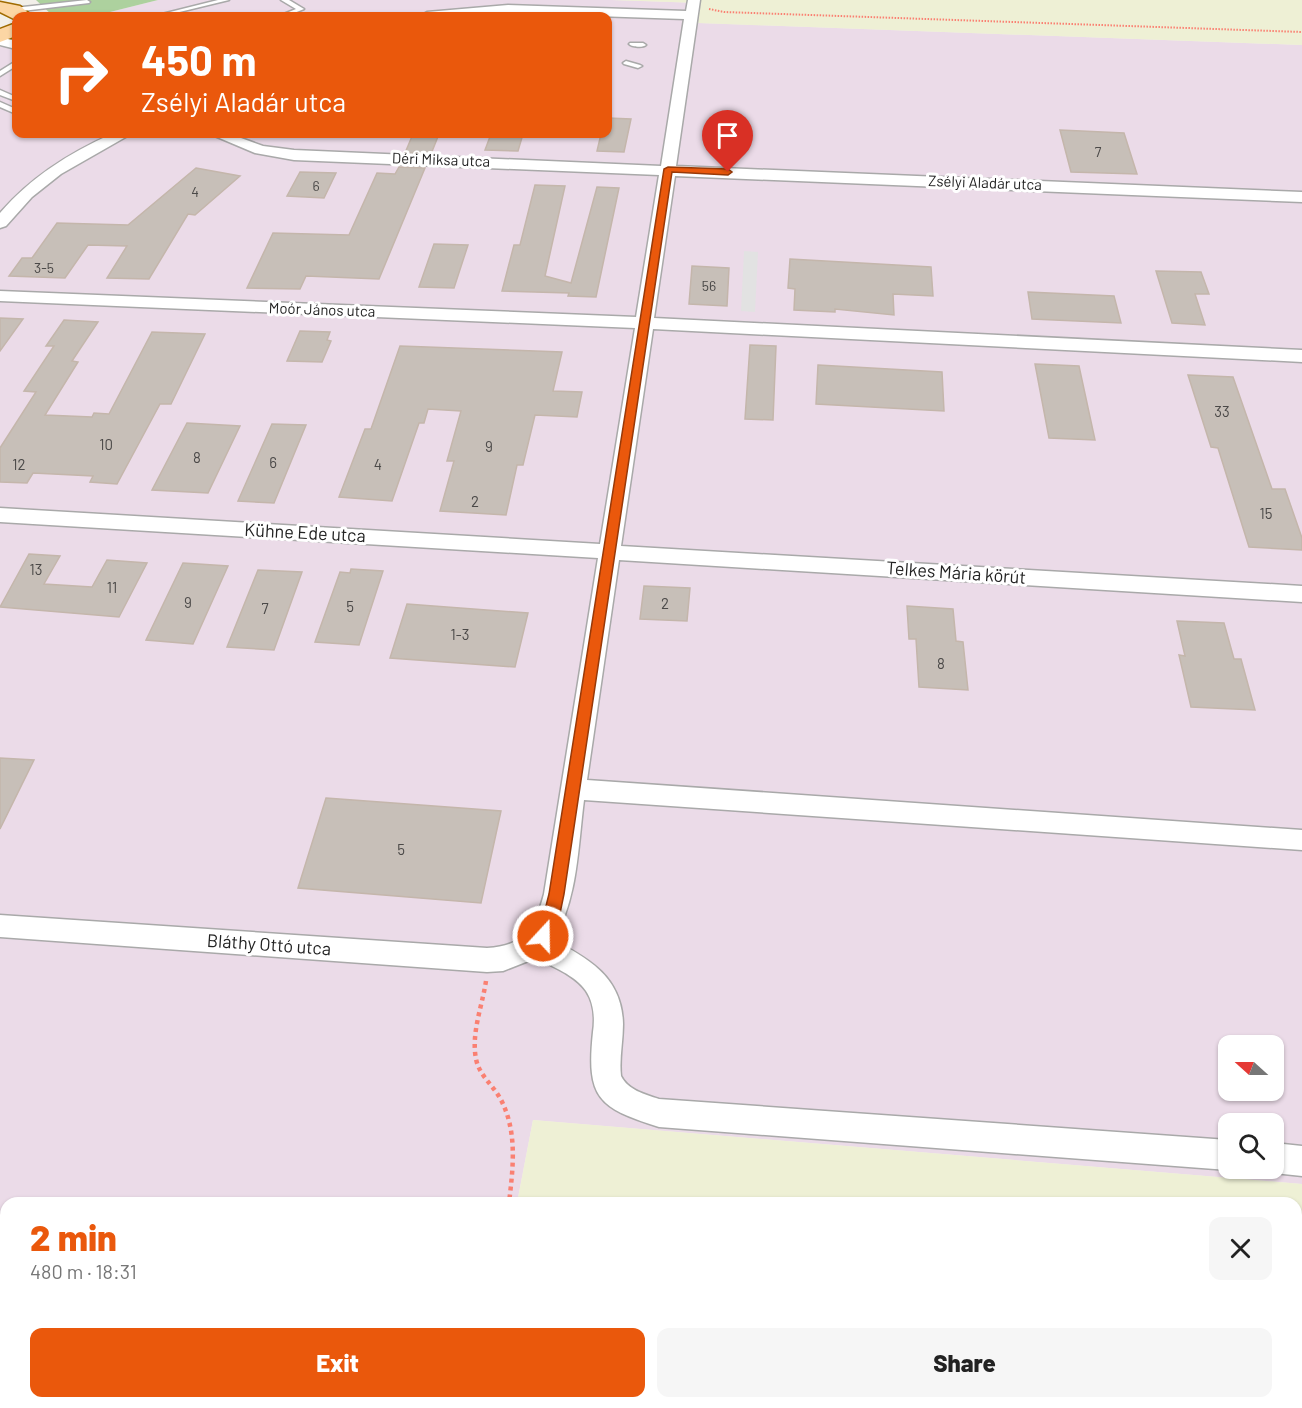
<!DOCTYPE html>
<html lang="en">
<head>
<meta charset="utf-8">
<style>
  :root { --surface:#fff; --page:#f6f6f6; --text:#222; --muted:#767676; --accent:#ea580c }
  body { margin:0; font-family:Barlow,sans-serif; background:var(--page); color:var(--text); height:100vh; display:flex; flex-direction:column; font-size:22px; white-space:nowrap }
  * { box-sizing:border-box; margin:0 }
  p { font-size:20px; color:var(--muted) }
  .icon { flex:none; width:33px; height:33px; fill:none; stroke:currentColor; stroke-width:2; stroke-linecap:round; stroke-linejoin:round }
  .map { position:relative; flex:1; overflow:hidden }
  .drawer { position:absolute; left:0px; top:1197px; width:1302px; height:212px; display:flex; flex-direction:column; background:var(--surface); border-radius:18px 18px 0 0; box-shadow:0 2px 4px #0004 }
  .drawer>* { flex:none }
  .guide { position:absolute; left:12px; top:12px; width:600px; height:126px; border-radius:12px; box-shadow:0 2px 4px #0004; background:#ea580c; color:#fff; overflow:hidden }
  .needle { width:39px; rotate:291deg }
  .tools { position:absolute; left:1218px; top:1035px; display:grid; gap:12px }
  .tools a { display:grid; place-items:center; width:66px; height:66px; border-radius:12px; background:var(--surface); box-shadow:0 2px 4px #0004; font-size:30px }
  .pin { position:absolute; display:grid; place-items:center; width:51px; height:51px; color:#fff; margin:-62px -26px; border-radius:50% 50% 50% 0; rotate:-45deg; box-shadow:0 0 6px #0007 }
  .pin .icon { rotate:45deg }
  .me { position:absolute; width:66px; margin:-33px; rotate:21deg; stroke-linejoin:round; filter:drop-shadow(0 0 4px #0008) }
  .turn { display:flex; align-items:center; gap:21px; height:126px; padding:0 30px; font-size:27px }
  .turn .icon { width:78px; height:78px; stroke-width:2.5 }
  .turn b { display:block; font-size:42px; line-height:51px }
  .round { display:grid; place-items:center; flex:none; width:63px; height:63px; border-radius:12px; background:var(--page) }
  .summary { display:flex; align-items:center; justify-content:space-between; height:102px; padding:0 30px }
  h1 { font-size:36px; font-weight:800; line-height:45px; color:var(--accent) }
  .cta { display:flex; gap:12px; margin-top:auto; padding:12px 30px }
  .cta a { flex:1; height:69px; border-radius:12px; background:var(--accent); color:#fff; font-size:24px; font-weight:800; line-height:69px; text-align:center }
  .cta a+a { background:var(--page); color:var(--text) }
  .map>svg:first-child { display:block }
  .industrial { fill:#ebdbe8; fill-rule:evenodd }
  .farmland { fill:#eef0d5 }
  .forest { fill:#add19e }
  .parking { fill:#e2e2e2 }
  .building { fill:#c7bfb8; stroke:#c4b6ab; stroke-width:1.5 }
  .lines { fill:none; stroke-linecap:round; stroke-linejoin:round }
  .lane-casing { stroke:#a9a9a9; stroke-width:3 }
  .street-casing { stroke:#a9a9a9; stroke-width:3 }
  .primary-casing { stroke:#a06b00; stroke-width:3 }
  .path-far1 { stroke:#fa8072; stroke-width:2; stroke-dasharray:1.5 1.5; stroke-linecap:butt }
  .path { stroke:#fa8072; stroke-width:4.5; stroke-dasharray:4 4; stroke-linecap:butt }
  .lane { fill:#fff; fill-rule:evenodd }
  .street { fill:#fff; fill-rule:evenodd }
  .primary { fill:#fcd6a4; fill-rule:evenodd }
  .route { fill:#ea580c; stroke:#983908; stroke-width:1.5 }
  .labels { text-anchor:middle; stroke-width:6; stroke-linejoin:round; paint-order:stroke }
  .far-number-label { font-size:14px; fill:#4b4948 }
  .far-street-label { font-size:15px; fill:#222; stroke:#fff }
  .number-label { font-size:15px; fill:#4b4948 }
  .street-label { font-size:18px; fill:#222; stroke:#fff }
</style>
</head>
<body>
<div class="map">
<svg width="1302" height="1408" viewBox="0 0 1302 1408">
  <rect width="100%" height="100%" fill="#f2efe9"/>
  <path class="industrial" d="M158,0H612L701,3L699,23L1302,45V1184L533,1120L517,1203H6V1402L480,1403L479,1408H0V47L16,41V134H608V16H94ZM1228,1046H1274V1090H1228ZM1228,1124H1274V1168H1228Z"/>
  <path class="farmland" d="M612,0H1302V45L698,23L700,3Z
    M533,1120L1302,1184V1408H479L480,1402H1296V1203H517Z"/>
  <path class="forest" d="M36,0H158L94,16H53Z"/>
  <path class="parking" d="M744,251L758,252L755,312L741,311Z"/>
  <path class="building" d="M608,118L631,119L624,152L597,151L601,134H608Z
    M1060,130L1124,133L1137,174L1071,172Z
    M413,134H439L431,154L405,153Z
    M491,134H523L518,151L485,150Z
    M399,167L425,168L379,279L306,276L300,289L247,288L273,233L349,235L377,173L395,174Z
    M196,168L240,176L195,215L188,214L149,279L107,278L127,246L88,245L65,278L9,276L22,258H32L57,223L128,225Z
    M300,172L336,173L324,198L287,196Z
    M535,185L565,186L545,276L571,283L597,187L619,188L596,297L568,296L569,293L502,291L514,245H520Z
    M434,244L468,245L454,288L419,287Z
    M790,259L931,267L933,296L893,294L894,315L835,309V312L794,310L795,289L788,288Z
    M692,266L729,268L727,306L689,304Z
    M1156,271L1201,272L1209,294H1195L1205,325L1172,323Z
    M1028,292L1114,296L1121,323L1032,319Z
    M0,318L23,319L0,351Z
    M64,320L98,322L72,361L78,362L45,415L92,417L94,413L109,414L152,332L205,334L171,404H160L117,484L90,482L93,476L33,473L27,483L0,482V448L36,392L24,391L54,346H46Z
    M300,331L330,332L327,340L331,341L322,362L287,361Z
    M750,345L776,346L773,420L745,419Z
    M400,346L562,352L553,391L582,392L577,417L535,415L523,465H517L506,515L440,511L454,461H447L461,411L428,409L424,423H419L392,501L339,497L365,429H371Z
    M1035,364L1079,366L1095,440L1049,438Z
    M818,365L942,372L944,411L816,404Z
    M1188,375L1233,377L1272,489H1285L1302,538V550L1249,547L1218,448L1211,447Z
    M187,423L240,426L208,493L152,490Z
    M272,424L306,425L274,503L238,501Z
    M29,554L60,556L44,584L92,587L107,560L147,563L119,617L0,607Z
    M183,563L228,566L193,644L146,640Z
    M351,569L383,571L359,645L315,642L340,572L350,573Z
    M258,570L302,572L274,650L227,647Z
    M644,586L690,588L687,621L640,619Z
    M407,604L528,613L515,667L390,658Z
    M907,606L953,609L956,641L963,642L968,690L919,687L916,639H909Z
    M1177,621L1224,623L1234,659H1241L1255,710L1191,707L1179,655L1185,656Z
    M0,758L34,760L0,829Z
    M326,798L501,811L481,903L298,888Z"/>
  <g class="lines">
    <defs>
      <path id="lane" d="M87,0L90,2L89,3L14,12L11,10L14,8Z
        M218,0H229L163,16H154Z
        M281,0H289L304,9L287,16H279L296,9Z
        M630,43H643L646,45C643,48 632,47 629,44Z
        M16,61V66L0,76V71Z
        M626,61L640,65L642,66L638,68L624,64L623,63Z
        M0,90L16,97V101L0,95Z
        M0,102L16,109V114L0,107Z"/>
      <path id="street" d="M688,0H700L676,166L1302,192V202L675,176L654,318L1302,350V362L653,329L621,546L1302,586V602L619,560L587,780L1302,830V850L584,800C578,845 578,900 553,940C590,959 622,978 623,1024C623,1042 619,1059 621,1076C628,1090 644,1094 659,1099L1228,1140V1168H1231L1228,1170L659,1127C598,1108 586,1098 593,1032C595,1019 594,1003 586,991C575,975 553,967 536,958L503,971L487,972L0,937V915L487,948C525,946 535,928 544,894L598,558L0,522V508L600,544L635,328L0,301V291L636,317L659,175L294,160L255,153L210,134H230L263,146L294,150L661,166L684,19L508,13L467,16H420L427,12L508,5L686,11Z
        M0,37L16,41V49L0,45Z
        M112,134H131L61,174L32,197L6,226L0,228V213C31,177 69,153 112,134Z
        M1274,1143L1302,1146V1176L1274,1173L1263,1168H1274Z"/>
      <path id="primary" d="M0,2L20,6L32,16H16V20L0,12Z
        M16,23V36L0,42V29Z"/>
    </defs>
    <use href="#lane" class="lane-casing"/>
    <use href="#street" class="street-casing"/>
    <use href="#primary" class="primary-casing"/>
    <path class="path-far1" d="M709,9L724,12L1302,32"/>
    <path class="path" d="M486,981C482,1007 471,1033 476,1059C479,1075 492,1084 500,1098C518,1131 513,1168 509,1203
      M469,1408L470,1402"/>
    <use href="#lane" class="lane"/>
    <use href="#street" class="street"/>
    <use href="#primary" class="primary"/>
  </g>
  <path class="route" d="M668,167L728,169L732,172L728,175L672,172L564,894L558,923L549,940L543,942L535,936L542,922L549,894L664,169Z"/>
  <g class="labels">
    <g class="far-number-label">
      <text x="1098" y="157">7</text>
      <text x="316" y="191">6</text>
      <text x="195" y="197">4</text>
      <text x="44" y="273">3-5</text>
      <text x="709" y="291">56</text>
    </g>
    <g class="far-street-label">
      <text transform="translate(441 160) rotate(2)" y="5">Déri Miksa utca</text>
      <text transform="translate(985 183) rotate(2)" y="5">Zsélyi Aladár utca</text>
      <text transform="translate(322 310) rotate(2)" y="5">Moór János utca</text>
    </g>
    <g class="number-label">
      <text x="1222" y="417">33</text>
      <text x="106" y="450">10</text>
      <text x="489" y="452">9</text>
      <text x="197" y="463">8</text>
      <text x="273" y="468">6</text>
      <text x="19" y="470">12</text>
      <text x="378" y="470">4</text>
      <text x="475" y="507">2</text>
      <text x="1266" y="519">15</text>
      <text x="36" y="575">13</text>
      <text x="112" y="593">11</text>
      <text x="188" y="608">9</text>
      <text x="665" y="609">2</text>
      <text x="350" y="612">5</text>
      <text x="265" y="614">7</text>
      <text x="460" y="640">1-3</text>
      <text x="941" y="669">8</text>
      <text x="401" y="855">5</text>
    </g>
    <g class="street-label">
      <text transform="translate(305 533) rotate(3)" y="6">Kühne Ede utca</text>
      <text transform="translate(956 573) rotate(4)" y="6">Telkes Mária körút</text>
      <text transform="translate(269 945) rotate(4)" y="6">Bláthy Ottó utca</text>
    </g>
  </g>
</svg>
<div class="tools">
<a><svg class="needle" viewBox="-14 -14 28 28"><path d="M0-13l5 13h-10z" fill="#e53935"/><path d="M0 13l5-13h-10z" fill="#767676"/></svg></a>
<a><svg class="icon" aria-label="search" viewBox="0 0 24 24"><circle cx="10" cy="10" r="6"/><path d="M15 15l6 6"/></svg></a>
</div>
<div class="pin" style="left:728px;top:172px;background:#d93025"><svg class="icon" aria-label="arrive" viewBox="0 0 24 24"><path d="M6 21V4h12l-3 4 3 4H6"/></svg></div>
<svg class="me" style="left:543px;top:936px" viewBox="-20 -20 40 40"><circle r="17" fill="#ea580c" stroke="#fff" stroke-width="3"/><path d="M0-11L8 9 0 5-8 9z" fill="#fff"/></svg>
<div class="guide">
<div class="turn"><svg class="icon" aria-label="right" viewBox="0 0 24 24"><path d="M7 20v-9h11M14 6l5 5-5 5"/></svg><div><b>450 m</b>Zsélyi Aladár utca</div></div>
</div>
<section class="drawer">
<div class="summary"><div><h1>2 min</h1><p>480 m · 18:31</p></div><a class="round"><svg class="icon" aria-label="close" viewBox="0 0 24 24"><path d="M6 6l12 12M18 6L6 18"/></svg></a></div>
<div class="cta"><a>Exit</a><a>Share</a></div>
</section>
</div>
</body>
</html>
